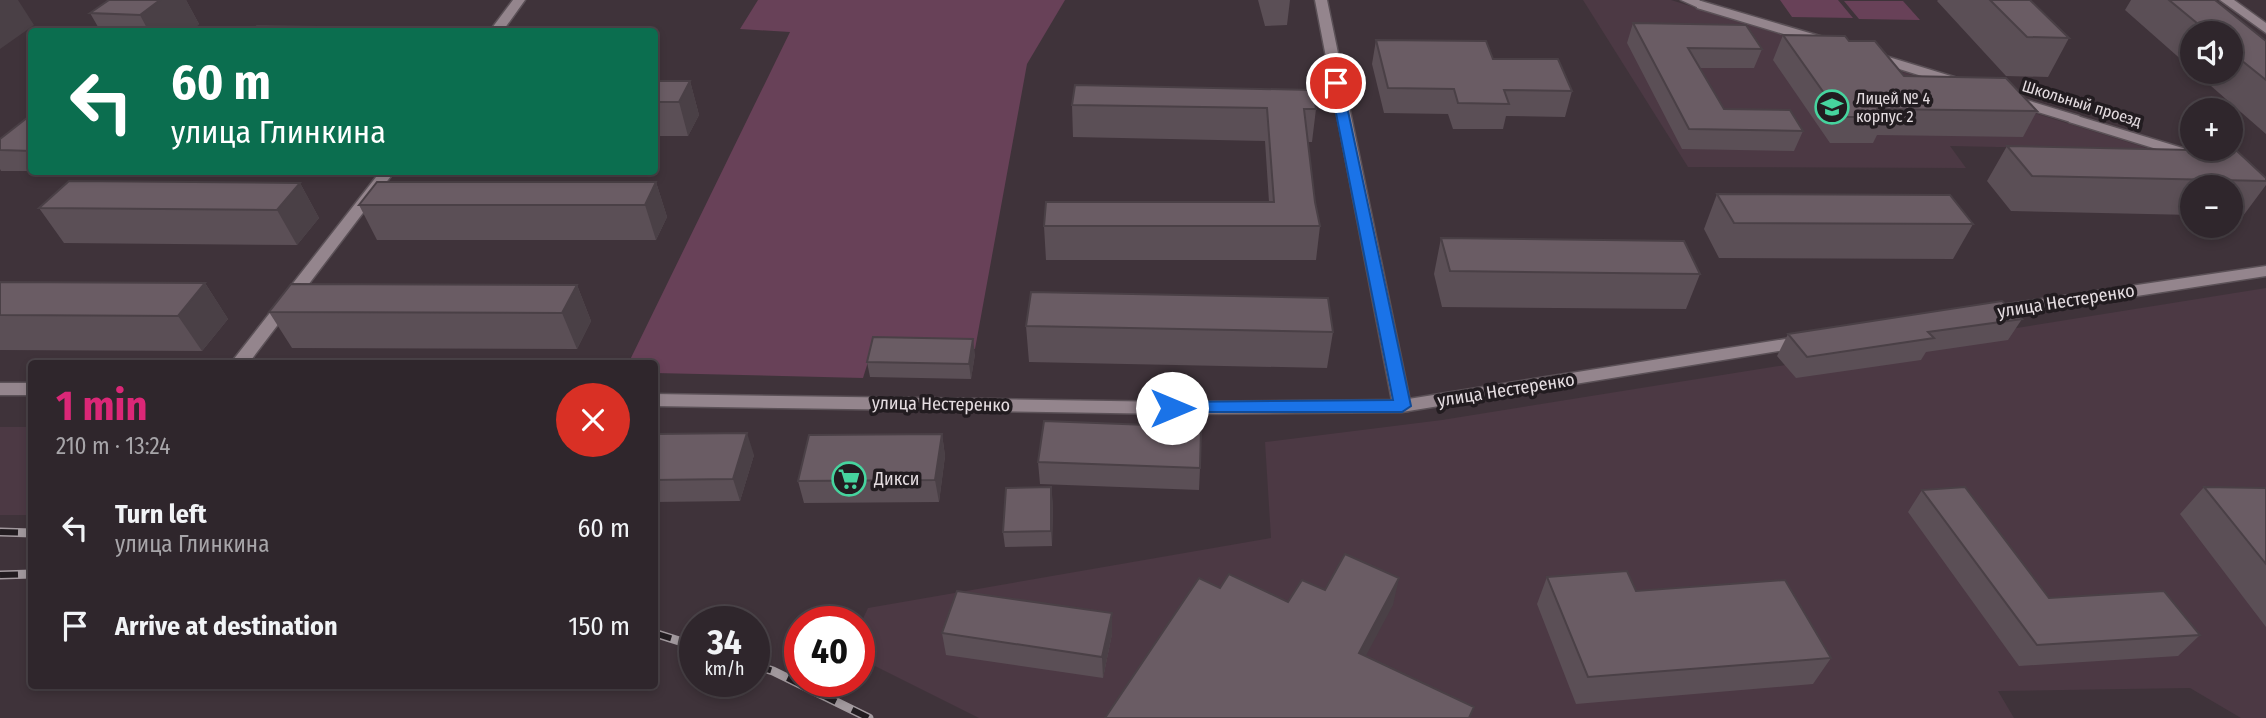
<!DOCTYPE html>
<html lang="en">
<head>
<meta charset="utf-8">
<style>
  :root { --surface:#2f262c; --page:#3b3238; --text:#f1f3f6; --muted:#a7a5a9; --line:#4a4348; --accent:#db2777 }
  body { margin:0; font-family:"Fira Sans Condensed",sans-serif; background:var(--page); color:var(--text); height:100vh; display:flex; flex-direction:column; font-size:26px; white-space:nowrap }
  * { box-sizing:border-box; margin:0 }
  p { font-size:23px; color:var(--muted) }
  .icon { flex:none; width:38px; height:38px; fill:none; stroke:currentColor; stroke-width:2; stroke-linecap:round; stroke-linejoin:round }
  .map { position:relative; flex:1; overflow:hidden }
  .panel { position:absolute; left:28px; top:360px; width:630px; height:329px; display:flex; flex-direction:column; background:var(--surface); border-radius:7px; box-shadow:0 4px 10px #0003,0 0 0 2px var(--line) }
  .panel>* { flex:none }
  .banner { position:absolute; left:28px; top:28px; width:630px; height:147px; border-radius:7px; box-shadow:0 4px 10px #0003,0 0 0 2px var(--line); background:#0b6e4f; color:#fff; overflow:hidden }
  .controls { position:absolute; left:2180px; top:21px; display:grid; gap:14px }
  .controls a { display:grid; place-items:center; width:63px; height:63px; border-radius:50%; background:var(--surface); box-shadow:0 4px 10px #0003,0 0 0 2px var(--line); font-size:35px }
  .speed { position:absolute; left:679px; top:606px; display:flex; gap:14px; font-size:35px; font-weight:700; text-align:center }
  .speed>* { display:grid; place-content:center; width:91px; height:91px; border-radius:50%; background:var(--surface); box-shadow:0 4px 10px #0003,0 0 0 2px var(--line); line-height:1 }
  .speed small { font-size:18px; font-weight:400 }
  .speed .limit { border:10px solid #d22; background:#fff; color:#111 }
  .pin { position:absolute; display:grid; place-items:center; width:60px; height:60px; color:#fff; margin:-30px; border:4px solid #fff; border-radius:50%; box-shadow:0 2px 7px #0007 }
  .me { position:absolute; width:77px; margin:-38px; rotate:90deg; stroke-linejoin:round; filter:drop-shadow(0 0 5px #0008) }
  .turn { display:flex; align-items:center; gap:24px; height:147px; padding:0 28px; font-size:32px }
  .turn .icon { width:91px; height:91px; stroke-width:2.5 }
  .turn b { display:block; font-size:49px; line-height:60px }
  .round { display:grid; place-items:center; flex:none; width:74px; height:74px; border-radius:37px; background:var(--page) }
  .head { display:flex; align-items:center; justify-content:space-between; height:119px; padding:0 28px }
  h1 { font-size:42px; font-weight:700; line-height:52px; color:var(--accent) }
  ul { padding:0; list-style:none }
  li { display:flex; align-items:center; gap:21px; height:98px; padding:0 28px }
  li div { flex:1 }
  li b { display:block; font-size:26px }
  li em { font-style:normal }
  .map>svg:first-child { display:block }
  .built { fill:#4c3944 }
  .green { fill:#684158 }
  .lines { fill:none; stroke-linecap:round; stroke-linejoin:round }
  .pedestrian-casing { stroke:#5b5157; stroke-width:3 }
  .minor-casing { stroke:#5b5157; stroke-width:3 }
  .tertiary-casing { stroke:#5b5157; stroke-width:3 }
  .secondary-casing { stroke:#5b5157; stroke-width:3 }
  .pedestrian { fill:#94858d; fill-rule:evenodd }
  .minor { fill:#94858d; fill-rule:evenodd }
  .tertiary { fill:#94858d; fill-rule:evenodd }
  .secondary { fill:#94858d; fill-rule:evenodd }
  .rail-casing { stroke:#a2999e; stroke-width:9 }
  .rail { stroke:#221c20; stroke-width:6; stroke-dasharray:18; stroke-linecap:butt }
  .wall { fill:#5b4f56 }
  .shaded-wall { fill:#4a4046 }
  .building { fill:#6a5c64; stroke:#4a4046; stroke-width:2 }
  .route { fill:#1a73e8; stroke:#114b97; stroke-width:2 }
  .labels { text-anchor:middle; stroke-width:7; stroke-linejoin:round; paint-order:stroke }
  .far-poi-label { font-size:16px; fill:#e5dde1; stroke:#221c20; text-anchor:start }
  .far-street-label { font-size:16px; fill:#e5dde1; stroke:#221c20 }
  .street-label { font-size:18px; fill:#e5dde1; stroke:#221c20 }
  .poi-label { font-size:18px; fill:#e5dde1; stroke:#221c20; text-anchor:start }
</style>
</head>
<body>
<div class="map">
<svg width="2266" height="718" viewBox="0 0 2266 718">
  <rect width="100%" height="100%" fill="#3f333a"/>
  <path class="built" d="M1583,0H1671L2153,150L1950,146L1966,168L1688,167Z
    M2266,288V718H2241L2190,688L1998,691L2014,718H979L859,658V627L868,608L1271,538L1265,442L1442,420Z
    M0,427H31V515H0Z"/>
  <path class="green" d="M758,0H1065L1027,64L975,349H872L863,378L655,373L654,364H628L790,32L740,29Z
    M1780,0H1838L1853,18L1792,17Z
    M1844,1H1903L1920,20L1859,19Z"/>
  <g class="lines">
    <defs>
      <path id="pedestrian" d="M1701,1L1830,39L1831,42L1825,46L1820,45L1697,8V2Z
        M1869,51L1964,80L1966,83L1964,86H1954L1864,58V52Z
        M2013,96L2079,116L2081,119L2074,123L2008,103L2006,100Z"/>
      <path id="minor" d="M513,0H525L502,32H489Z
        M1315,0H1327L1411,406L1408,411H1396L1393,406Z
        M1681,0H1699L1707,5L1701,9Z
        M2074,115L2199,153L2201,156L2199,159H2189L2069,122V116Z
        M380,172H394L248,364H230Z"/>
      <path id="tertiary" d="M2266,266V276L1988,319L1980,313L1988,307Z
        M1804,336L1810,338L1813,342L1810,346L1402,412L1172,414L654,406V394L1172,402L1402,400Z
        M0,383H32V395H0Z"/>
      <path id="secondary" d="M2220,0H2234L2266,23V33Z"/>
    </defs>
    <use href="#pedestrian" class="pedestrian-casing"/>
    <use href="#minor" class="minor-casing"/>
    <use href="#tertiary" class="tertiary-casing"/>
    <use href="#secondary" class="secondary-casing"/>
    <use href="#pedestrian" class="pedestrian"/>
    <use href="#minor" class="minor"/>
    <use href="#tertiary" class="tertiary"/>
    <use href="#secondary" class="secondary"/>
    <defs>
      <path id="rail" d="M0,532L32,533
        M0,575L32,574
        M654,633L695,646
        M754,665L773,671L869,718"/>
    </defs>
    <use href="#rail" class="rail-casing"/>
    <use href="#rail" class="rail"/>
  </g>
  <path class="wall" d="M109,0H186L199,24L190,32H101L90,13Z
    M1258,0H1290L1287,25L1265,26Z
    M1938,0H2030L2069,38L2048,77L2006,76L1937,1Z
    M2131,0H2215L2266,41V134L2195,72H2231V33H2193V70L2125,10Z
    M1633,23L1762,49L1754,68H1700L1724,109L1803,131L1794,151L1682,149L1627,43Z
    M1783,35L1849,41L1904,76L2037,111L2023,137L1877,135L1873,143H1830L1773,60Z
    M1376,40L1493,59L1572,91L1565,117L1506,116L1503,129H1453L1448,114L1384,113L1372,64Z
    M654,81H690L699,115L688,136H654Z
    M1072,105L1316,109L1312,142H1308L1315,202L1320,226L1316,260H1046L1044,226L1269,202L1265,141L1073,137Z
    M32,114V171H1L0,169V139Z
    M2007,146L2266,178V185L2243,216L2231,215V187H2193V215L2011,211L1987,181Z
    M656,182L667,217L656,240H377L359,205Z
    M300,183L319,218L297,245L64,243L39,208Z
    M1717,194L1973,224L1953,259L1719,258L1704,229Z
    M1441,238L1700,274L1686,309L1442,307L1434,274Z
    M0,282L205,283L228,319L202,351L0,350Z
    M577,285L591,321L577,349L292,348L269,312Z
    M2022,319L2008,340L1926,352L1921,360L1796,378L1777,356L1788,334Z
    M1026,326L1333,332L1327,368L1029,362Z
    M975,354L971,379L870,377L867,362Z
    M654,434L754,455L740,501L654,502Z
    M942,434L945,456L939,502L804,503L798,481Z
    M1038,462L1200,468L1199,490L1040,484Z
    M2204,487L2266,488V627L2180,514Z
    M1922,490L2049,598L2200,635L2178,656L2019,666L1908,512Z
    M1053,502L1052,546L1005,547L1003,532Z
    M1547,577L1636,591L1831,658L1813,684L1576,704L1537,604Z
    M942,633L1112,634L1103,678L946,655Z"/>
  <path class="shaded-wall" d="M0,0H18L34,25L0,49Z
    M160,0H186L199,24L190,32H149L140,15Z
    M690,81L699,115L688,136L679,102Z
    M656,182L667,217L656,240L645,205Z
    M300,183L319,218L297,245L277,210Z
    M205,283L228,319L202,351L178,316Z
    M577,285L591,321L577,349L562,313Z
    M973,339L975,354L971,379L969,364Z
    M747,433L754,455L740,501L733,479Z
    M942,434L945,456L939,502L935,480Z
    M1051,487L1053,502L1052,546L1051,531Z
    M1399,578L1393,605L1353,680L1359,653Z
    M1112,613V634L1103,678L1102,657Z"/>
  <path class="building" d="M109,0H160L140,15L90,13Z
    M1990,0H2030L2069,38L2027,37Z
    M2169,0H2215L2266,41V80L2231,52V33H2209Z
    M1633,23L1746,25L1762,49L1688,48L1724,109L1790,110L1803,131L1689,129Z
    M257,26L375,28L371,32H251Z
    M1783,35L1845,36L1849,41H1875L1904,76L2006,78L2037,111L1878,109L1885,117H1841Z
    M1376,40L1486,41L1493,59H1558L1572,91L1504,90L1509,104L1458,103L1454,89L1388,88Z
    M654,81H690L679,102H654Z
    M1075,85L1313,90L1316,109H1304L1315,202L1320,226H1044L1046,202H1274L1267,108L1072,105Z
    M32,114V151L0,150V139Z
    M2007,146L2237,151L2266,178V181L2032,176Z
    M69,181L300,183L277,210L39,208Z
    M377,182H656L645,205H359Z
    M1717,194L1950,195L1973,224L1734,223Z
    M1441,238L1684,241L1700,274L1450,271Z
    M0,282L205,283L178,316L0,315Z
    M291,284L577,285L562,313L269,312Z
    M1031,292L1328,298L1333,332L1026,326Z
    M2002,301L2022,319L1928,332L1934,338L1807,357L1788,334Z
    M873,337L973,339L969,364L867,362Z
    M1044,421L1201,427L1200,468L1038,462Z
    M747,433L733,479L654,480V434Z
    M942,434L935,480L798,481L809,435Z
    M1051,487V531L1003,532L1006,488Z
    M1965,487L2049,598L2164,591L2200,635L2037,645L1922,490Z
    M2204,487L2266,488V564Z
    M1345,554L1399,578L1359,653L1474,707L1469,718H1105L1199,578L1220,588L1229,574L1288,602L1302,580L1325,590Z
    M1627,571L1636,591L1785,580L1831,658L1588,677L1547,577Z
    M957,591L1112,613L1102,657L942,633Z"/>
  <path class="route" d="M1336,80L1342,83L1411,406L1402,412H1166L1164,408L1166,404L1172,402L1393,400L1330,83Z"/>
  <defs>
    <symbol id="school-ring" viewBox="-11 -11 22 22"><circle r="9.5" fill="#221c20" stroke="#46d49e" stroke-width="1.5"/><path d="M0-5L7-2L0 1L-7-2ZM-4 1L0 2.5L4 1V4Q0 6-4 4Z" fill="#46d49e"/></symbol>
    <symbol id="supermarket-ring" viewBox="-11 -11 22 22"><circle r="9.5" fill="#221c20" stroke="#46d49e" stroke-width="1.5"/><path d="M-6-5.5h2.5l.6 2H6L4.5 2H-2.5L-4.4-4H-6ZM-1.5 3.2a1.3 1.3 0 1 0 .1 0ZM3 3.2a1.3 1.3 0 1 0 .1 0Z" fill="#46d49e"/></symbol>
  </defs>
  <g fill-rule="evenodd">
    <use href="#school-ring" x="1813" y="88" width="38" height="38"/>
    <use href="#supermarket-ring" x="830" y="460" width="38" height="38"/>
  </g>
  <g class="labels">
    <g class="far-poi-label">
      <text x="1856" y="104">Лицей № 4<tspan x="1856" dy="18">корпус 2</tspan></text>
    </g>
    <g class="far-street-label">
      <text transform="translate(2082 103) rotate(17)" y="6">Школьный проезд</text>
    </g>
    <g class="street-label">
      <text transform="translate(2066 301) rotate(-9)" y="6">улица Нестеренко</text>
      <text transform="translate(1506 390) rotate(-9)" y="6">улица Нестеренко</text>
      <text transform="translate(941 404) rotate(1)" y="6">улица Нестеренко</text>
    </g>
    <g class="poi-label">
      <text x="874" y="485">Дикси</text>
    </g>
  </g>
</svg>
<div class="controls">
<a><svg class="icon" aria-label="sound" viewBox="0 0 24 24"><path d="M4 9h4l5-4v14l-5-4H4zM17 9q2 3 0 6"/></svg></a>
<a>+</a>
<a>−</a>
</div>
<div class="speed"><div>34<small>km/h</small></div><div class="limit">40</div></div>
<div class="pin" style="left:1336px;top:83px;background:#d93025"><svg class="icon" aria-label="arrive" viewBox="0 0 24 24"><path d="M6 21V4h12l-3 4 3 4H6"/></svg></div>
<svg class="me" style="left:1172px;top:408px" viewBox="-20 -20 40 40"><circle r="19" fill="#fff"/><path d="M0-13L10 11 0 6-10 11z" fill="#1a73e8"/></svg>
<div class="banner">
<div class="turn"><svg class="icon" aria-label="left" viewBox="0 0 24 24"><path d="M17 20v-9H6M10 6l-5 5 5 5"/></svg><div><b>60 m</b>улица Глинкина</div></div>
</div>
<section class="panel">
<div class="head"><div><h1>1 min</h1><p>210 m · 13:24</p></div><a class="round" style="background:#d93025;color:#fff"><svg class="icon" aria-label="close" viewBox="0 0 24 24"><path d="M6 6l12 12M18 6L6 18"/></svg></a></div>
<ul>
<li><svg class="icon" aria-label="left" viewBox="0 0 24 24"><path d="M17 20v-9H6M10 6l-5 5 5 5"/></svg><div><b>Turn left</b><p>улица Глинкина</p></div><em>60 m</em></li>
<li><svg class="icon" aria-label="arrive" viewBox="0 0 24 24"><path d="M6 21V4h12l-3 4 3 4H6"/></svg><div><b>Arrive at destination</b></div><em>150 m</em></li>
</ul>
</section>
</div>
</body>
</html>
